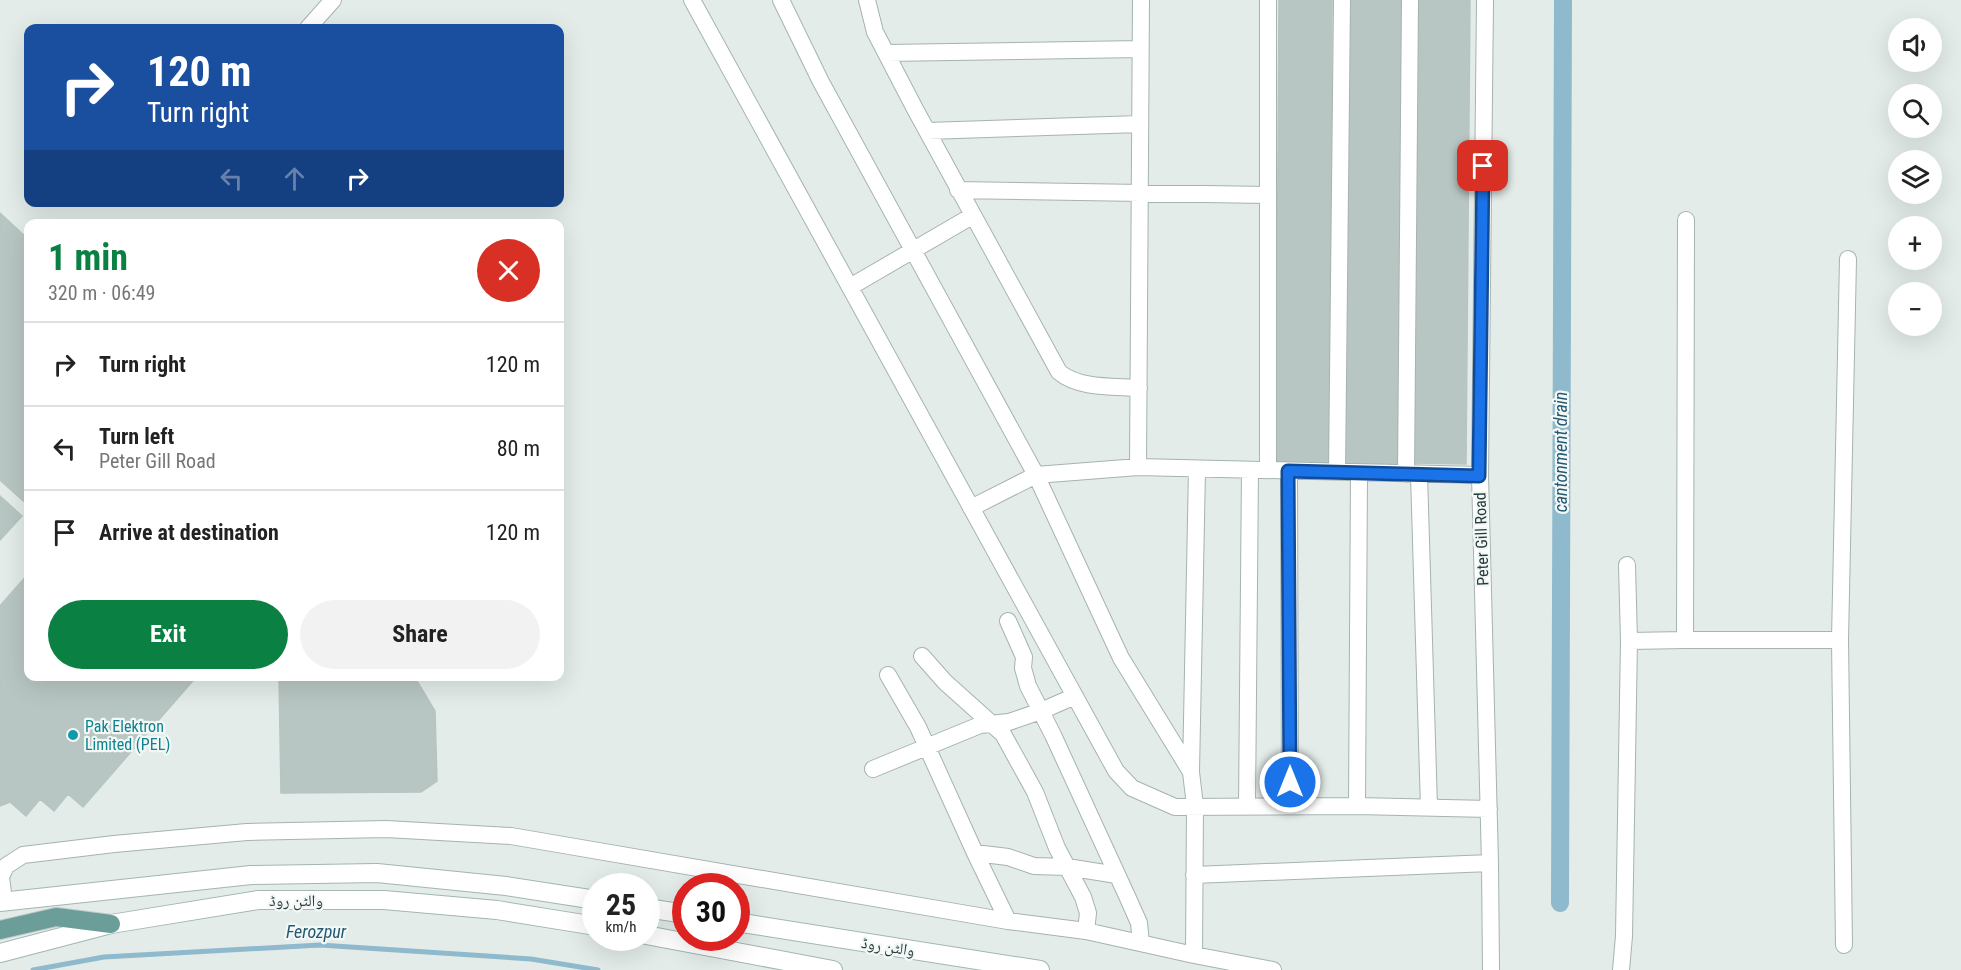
<!DOCTYPE html>
<html lang="en">
<head>
<meta charset="utf-8">
<style>
  :root { --surface:#fff; --page:#f2f2f2; --text:#222; --muted:#767676; --line:#e0e0e0; --accent:#0b8043 }
  body { margin:0; font-family:"Roboto Condensed","Noto Naskh Arabic",sans-serif; background:var(--page); color:var(--text); height:100vh; display:flex; flex-direction:column; font-size:22px; white-space:nowrap }
  * { box-sizing:border-box; margin:0 }
  p { font-size:20px; color:var(--muted) }
  .icon { flex:none; width:33px; height:33px; fill:none; stroke:currentColor; stroke-width:2; stroke-linecap:round; stroke-linejoin:round }
  .map { position:relative; flex:1; overflow:hidden }
  .panel { position:absolute; left:24px; top:219px; width:540px; height:462px; display:flex; flex-direction:column; background:var(--surface); border-radius:12px; box-shadow:0 6px 24px #0002 }
  .panel>* { flex:none }
  .hud { position:absolute; left:24px; top:24px; width:540px; height:183px; border-radius:12px; box-shadow:0 6px 24px #0002; background:#1a4fa0; color:#fff; overflow:hidden }
  .tools { position:absolute; left:1888px; top:18px; display:grid; gap:12px }
  .tools a { display:grid; place-items:center; width:54px; height:54px; border-radius:50%; background:var(--surface); box-shadow:0 6px 24px #0002; font-size:30px }
  .speed { position:absolute; left:582px; top:873px; display:flex; gap:12px; font-size:30px; font-weight:700; text-align:center }
  .speed>* { display:grid; place-content:center; width:78px; height:78px; border-radius:50%; background:var(--surface); box-shadow:0 6px 24px #0002; line-height:1 }
  .speed small { font-size:15px; font-weight:400 }
  .speed .limit { border:9px solid #d22; background:#fff; color:#111 }
  .pin { position:absolute; display:grid; place-items:center; width:51px; height:51px; color:#fff; margin:-26px; border-radius:12px; box-shadow:0 3px 9px #0006 }
  .me { position:absolute; width:66px; margin:-33px; rotate:0deg; stroke-linejoin:round; filter:drop-shadow(0 0 4px #0008) }
  .turn { display:flex; align-items:center; gap:21px; height:126px; padding:0 24px; font-size:27px }
  .turn .icon { width:78px; height:78px; stroke-width:2.5 }
  .turn b { display:block; font-size:42px; line-height:51px }
  .lanes { display:flex; align-items:center; height:57px; padding:0 24px; background:#0003; justify-content:center; gap:30px; direction:ltr }
  .lanes .off { opacity:.35 }
  .round { display:grid; place-items:center; flex:none; width:63px; height:63px; border-radius:32px; background:var(--page) }
  .overview { display:flex; align-items:center; justify-content:space-between; height:102px; padding:0 24px }
  h1 { font-size:36px; font-weight:700; line-height:45px; color:var(--accent) }
  .button { display:flex; gap:12px; margin-top:auto; padding:12px 24px }
  .button a { flex:1; height:69px; border-radius:36px; background:var(--accent); color:#fff; font-size:24px; font-weight:700; line-height:69px; text-align:center }
  .button a+a { background:var(--page); color:var(--text) }
  ul { padding:0; list-style:none }
  li { display:flex; align-items:center; gap:18px; height:84px; padding:0 24px; border-top:2px solid var(--line) }
  li div { flex:1 }
  li b { display:block; font-size:22px }
  li em { font-style:normal }
  .map>svg:first-child { display:block }
  .lines { fill:none; stroke-linecap:round; stroke-linejoin:round }
  .stream { stroke:#8fb9cc; stroke-width:5 }
  .canal { stroke:#8fb9cc; stroke-width:18 }
  .building { fill:#b8c6c3; stroke:#b6c5c1; stroke-width:1.5 }
  .street-casing { stroke:#a6b3b1; stroke-width:18 }
  .secondary-casing { stroke:#a2b6b2; stroke-width:20 }
  .primary-casing { stroke:#c2c8c8; stroke-width:20 }
  .street { stroke:#fff; stroke-width:16 }
  .secondary { stroke:#fff; stroke-width:18 }
  .primary { stroke:#6b9d99; stroke-width:18 }
  .route-casing { stroke:#114b97; stroke-width:15 }
  .route { stroke:#1a73e8; stroke-width:10 }
  .culture-dot { fill:#0f9aa8; stroke:#f3f8f7; stroke-width:2 }
  .labels { text-anchor:middle; stroke-width:4.5; stroke-linejoin:round; paint-order:stroke }
  .street-label { font-size:16px; fill:#243b39; stroke:#f3f8f7 }
  .culture-label { font-size:16px; fill:#0d838f; stroke:#f3f8f7; text-anchor:start }
  .water-label { font-size:18px; font-style:italic; fill:#235872; stroke:#f3f8f7 }
</style>
</head>
<body>
<div class="map">
<svg width="1961" height="970" viewBox="0 0 1961 970">
  <rect width="100%" height="100%" fill="#e3ece9"/>
  <g class="lines">
    <path class="stream" d="M33,970L104,957L320,945L531,959L598,970"/>
    <path class="canal" d="M1560,903L1563,0"/>
  </g>
  <path class="building" d="M1279,0H1332L1329,464L1276,463Z
    M1349,0H1402L1398,464H1345Z
    M1417,0H1470L1466,464L1413,463Z
    M0,213L28,239V505L0,480Z
    M0,496L22,516L0,540Z
    M28,574V676H197L83,807L68,794L54,811L40,799L26,816L10,802L0,806V606Z
    M279,676H414L435,711L437,781L421,792L281,793Z"/>
  <g class="lines">
    <defs>
      <path id="street" d="M692,0L1116,771L1132,788L1175,807L1357,806L1489,809
        M781,0L821,82L1036,475L1121,658L1191,772
        M867,0L875,32L915,109L1059,372C1079,389 1114,386 1139,388
        M1268,0V470
        M1485,0L1480,475L1490,863L1491,970
        M308,28L333,0
        M886,53L1140,49
        M927,131L1140,124
        M958,190L1268,195
        M850,287L972,216
        M1138,467L1141,0
        M1289,471L1290,806
        M1337,472L1342,0
        M1406,474L1410,0
        M1419,474L1429,808
        M971,508L1036,475L1138,467L1480,475
        M1627,565L1629,641
        M1008,621L1024,657L1023,668L1028,686L1053,735L1127,896L1139,923L1141,943
        M1685,640H1840L1844,945
        M1840,640L1848,259
        M922,656L945,682L1003,734L1035,792L1057,848L1083,897L1088,913L1086,931
        M888,675L918,727L975,853L1008,921
        M873,769L980,725L1009,722L1041,711L1075,696
        M1247,806L1250,470
        M1357,806L1359,473
        M975,853L1008,857L1034,866L1067,867L1117,875
        M1194,875L1490,863
        M4,901L1,877L6,866L23,855L114,844L247,832L386,829L511,836L1008,921L1086,931L1194,955L1273,970
        M1194,955L1195,806L1191,772L1197,469
        M1621,970L1624,936L1629,641L1685,640L1686,220"/>
      <path id="secondary" d="M0,902L251,875L377,873L506,886L596,900
        M646,908L686,914
        M736,922L1040,970
        M646,935L833,970
        M0,953L111,924L258,900H384L497,910L596,926"/>
      <path id="primary" d="M0,930L56,917L111,924"/>
    </defs>
    <use href="#street" class="street-casing"/>
    <use href="#secondary" class="secondary-casing"/>
    <use href="#primary" class="primary-casing"/>
    <use href="#street" class="street"/>
    <use href="#secondary" class="secondary"/>
    <use href="#primary" class="primary"/>
  </g>
  <g class="lines">
    <defs>
      <path id="route" d="M1290,782L1288,471L1479,476L1483,166"/>
    </defs>
    <use href="#route" class="route-casing"/>
    <use href="#route" class="route"/>
  </g>
  <circle class="culture-dot" cx="73" cy="735" r="6"/>
  <g class="labels">
    <g class="street-label">
      <text transform="translate(1481 539) rotate(-92)" y="6">Peter Gill Road</text>
      <text x="296" y="906">والٹن روڈ</text>
      <text transform="translate(888 946) rotate(9)" y="6">والٹن روڈ</text>
    </g>
    <g class="culture-label">
      <text x="85" y="732">Pak Elektron<tspan x="85" dy="18">Limited (PEL)</tspan></text>
    </g>
    <g class="water-label">
      <text transform="translate(1561 452) rotate(-90)" y="6">cantonment drain</text>
      <text x="316" y="938">Ferozpur</text>
    </g>
  </g>
</svg>
<div class="tools">
<a><svg class="icon" aria-label="sound" viewBox="0 0 24 24"><path d="M4 9h4l5-4v14l-5-4H4zM17 9q2 3 0 6"/></svg></a>
<a><svg class="icon" aria-label="search" viewBox="0 0 24 24"><circle cx="10" cy="10" r="6"/><path d="M15 15l6 6"/></svg></a>
<a><svg class="icon" aria-label="layers" viewBox="0 0 24 24"><path d="M12 4l9 5-9 5-9-5zM3 14l9 5 9-5"/></svg></a>
<a>+</a>
<a>−</a>
</div>
<div class="speed"><div>25<small>km/h</small></div><div class="limit">30</div></div>
<div class="pin" style="left:1483px;top:166px;background:#d93025"><svg class="icon" aria-label="arrive" viewBox="0 0 24 24"><path d="M6 21V4h12l-3 4 3 4H6"/></svg></div>
<svg class="me" style="left:1290px;top:782px" viewBox="-20 -20 40 40"><circle r="17" fill="#1a73e8" stroke="#fff" stroke-width="3"/><path d="M0-11L8 9 0 5-8 9z" fill="#fff"/></svg>
<div class="hud">
<div class="turn"><svg class="icon" aria-label="right" viewBox="0 0 24 24"><path d="M7 20v-9h11M14 6l5 5-5 5"/></svg><div><b>120 m</b>Turn right</div></div>
<div class="lanes"><svg class="icon off" aria-label="left" viewBox="0 0 24 24"><path d="M17 20v-9H6M10 6l-5 5 5 5"/></svg><svg class="icon off" aria-label="ahead" viewBox="0 0 24 24"><path d="M12 20V5M6 11l6-6 6 6"/></svg><svg class="icon" aria-label="right" viewBox="0 0 24 24"><path d="M7 20v-9h11M14 6l5 5-5 5"/></svg></div>
</div>
<section class="panel">
<div class="overview"><div><h1>1 min</h1><p>320 m · 06:49</p></div><a class="round" style="background:#d93025;color:#fff"><svg class="icon" aria-label="close" viewBox="0 0 24 24"><path d="M6 6l12 12M18 6L6 18"/></svg></a></div>
<ul>
<li><svg class="icon" aria-label="right" viewBox="0 0 24 24"><path d="M7 20v-9h11M14 6l5 5-5 5"/></svg><div><b>Turn right</b></div><em>120 m</em></li>
<li><svg class="icon" aria-label="left" viewBox="0 0 24 24"><path d="M17 20v-9H6M10 6l-5 5 5 5"/></svg><div><b>Turn left</b><p>Peter Gill Road</p></div><em>80 m</em></li>
<li><svg class="icon" aria-label="arrive" viewBox="0 0 24 24"><path d="M6 21V4h12l-3 4 3 4H6"/></svg><div><b>Arrive at destination</b></div><em>120 m</em></li>
</ul>
<div class="button"><a>Exit</a><a>Share</a></div>
</section>
</div>
</body>
</html>
